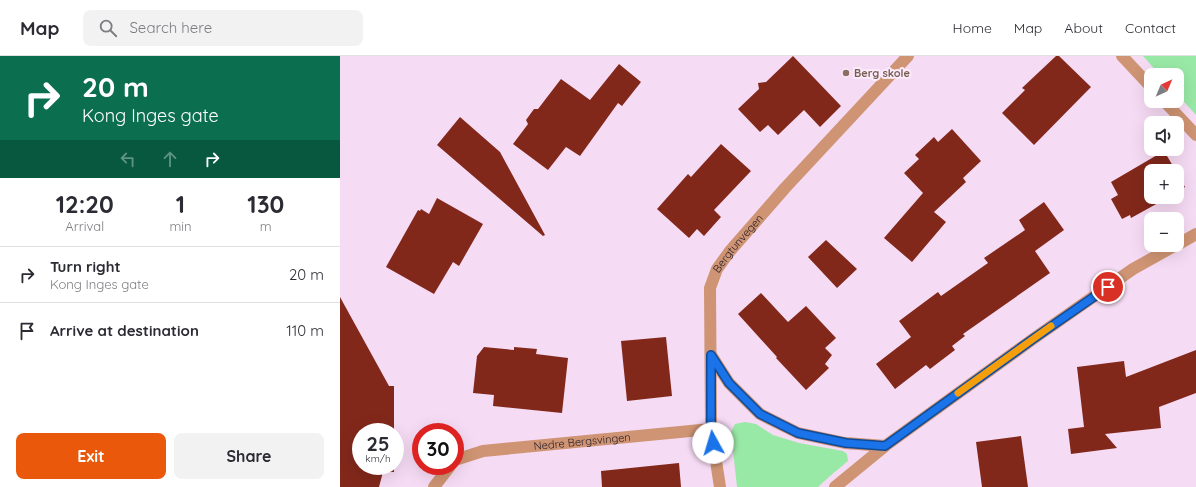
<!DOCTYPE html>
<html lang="en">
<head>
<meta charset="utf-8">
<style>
  :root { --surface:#fff; --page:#f2f2f3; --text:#2b2b33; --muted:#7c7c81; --line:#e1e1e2; --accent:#ea580c }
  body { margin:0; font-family:Quicksand,sans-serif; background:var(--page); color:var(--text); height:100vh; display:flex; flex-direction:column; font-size:15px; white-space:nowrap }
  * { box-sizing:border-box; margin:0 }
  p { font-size:13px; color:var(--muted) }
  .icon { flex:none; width:22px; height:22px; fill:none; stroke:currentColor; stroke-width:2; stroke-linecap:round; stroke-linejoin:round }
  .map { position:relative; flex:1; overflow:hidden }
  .details { display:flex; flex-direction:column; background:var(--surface); width:340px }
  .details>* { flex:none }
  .top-card { background:#0b6e4f; color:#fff; overflow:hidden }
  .needle { width:26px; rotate:44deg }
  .fabs { position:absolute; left:804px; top:12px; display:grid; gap:8px }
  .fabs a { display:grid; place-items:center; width:40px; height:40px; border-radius:8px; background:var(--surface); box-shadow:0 4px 16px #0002; font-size:20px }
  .speed { position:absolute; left:12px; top:367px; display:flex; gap:8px; font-size:20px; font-weight:700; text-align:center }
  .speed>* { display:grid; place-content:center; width:52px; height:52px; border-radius:50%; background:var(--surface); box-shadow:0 4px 16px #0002; line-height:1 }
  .speed small { font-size:10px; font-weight:400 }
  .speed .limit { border:6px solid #d22; background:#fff; color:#111 }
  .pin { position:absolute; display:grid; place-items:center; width:34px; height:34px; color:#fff; margin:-17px; border:2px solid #fff; border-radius:50%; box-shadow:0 1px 4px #0007 }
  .me { position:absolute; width:44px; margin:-22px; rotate:354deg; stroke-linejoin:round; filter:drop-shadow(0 0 3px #0008) }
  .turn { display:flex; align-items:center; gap:14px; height:84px; padding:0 16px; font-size:18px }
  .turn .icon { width:52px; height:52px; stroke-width:2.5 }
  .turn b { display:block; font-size:28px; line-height:34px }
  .lanes { display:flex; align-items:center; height:38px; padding:0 16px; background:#0003; justify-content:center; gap:20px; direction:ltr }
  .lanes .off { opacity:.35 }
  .eta { display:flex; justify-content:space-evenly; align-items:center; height:68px; text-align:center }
  .eta b { font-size:24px; font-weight:700; line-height:28px }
  .primary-button { display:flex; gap:8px; margin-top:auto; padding:8px 16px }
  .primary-button a { flex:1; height:46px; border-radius:8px; background:var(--accent); color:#fff; font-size:16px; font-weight:700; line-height:46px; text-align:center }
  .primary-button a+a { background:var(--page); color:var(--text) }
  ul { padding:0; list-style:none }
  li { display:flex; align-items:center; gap:12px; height:56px; padding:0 16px; border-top:1px solid var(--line) }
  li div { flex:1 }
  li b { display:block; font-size:15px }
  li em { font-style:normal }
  header { display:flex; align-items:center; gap:24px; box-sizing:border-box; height:56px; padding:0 20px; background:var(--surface); border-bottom:1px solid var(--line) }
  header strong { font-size:19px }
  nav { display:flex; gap:22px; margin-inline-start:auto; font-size:14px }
  .search { width:280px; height:36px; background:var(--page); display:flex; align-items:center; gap:10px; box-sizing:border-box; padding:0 14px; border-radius:8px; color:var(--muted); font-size:15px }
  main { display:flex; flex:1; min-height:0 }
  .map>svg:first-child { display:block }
  .green { fill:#99e9a6 }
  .building { fill:#82281b }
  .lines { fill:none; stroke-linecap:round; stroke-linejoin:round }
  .minor { stroke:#ce9473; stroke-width:12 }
  .route-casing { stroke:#114b97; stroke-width:10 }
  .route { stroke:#1a73e8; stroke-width:7 }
  .slow { stroke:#f59e0b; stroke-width:7 }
  .education-dot { fill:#8d6e63; stroke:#fcecfb; stroke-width:1.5 }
  .labels { text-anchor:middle; stroke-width:4; stroke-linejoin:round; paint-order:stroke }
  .education-label { font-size:11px; font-weight:bold; fill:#785e54; stroke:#fcecfb; text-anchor:start }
  .street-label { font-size:11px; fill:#241b24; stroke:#fcecfb }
</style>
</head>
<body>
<header>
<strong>Map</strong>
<div class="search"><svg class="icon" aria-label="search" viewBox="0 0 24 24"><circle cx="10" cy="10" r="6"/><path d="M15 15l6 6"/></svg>Search here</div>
<nav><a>Home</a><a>Map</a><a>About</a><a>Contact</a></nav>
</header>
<main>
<section class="details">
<div class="top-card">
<div class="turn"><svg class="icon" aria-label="right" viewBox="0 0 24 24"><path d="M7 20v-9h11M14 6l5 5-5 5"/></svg><div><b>20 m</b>Kong Inges gate</div></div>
<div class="lanes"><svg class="icon off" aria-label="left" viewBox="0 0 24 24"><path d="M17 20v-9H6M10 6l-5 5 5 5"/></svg><svg class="icon off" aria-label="ahead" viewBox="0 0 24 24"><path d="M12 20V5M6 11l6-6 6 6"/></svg><svg class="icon" aria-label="right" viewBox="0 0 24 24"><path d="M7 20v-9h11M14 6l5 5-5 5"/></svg></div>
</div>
<div class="eta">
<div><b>12:20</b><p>Arrival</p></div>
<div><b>1</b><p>min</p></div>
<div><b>130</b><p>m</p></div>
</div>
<ul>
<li><svg class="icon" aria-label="right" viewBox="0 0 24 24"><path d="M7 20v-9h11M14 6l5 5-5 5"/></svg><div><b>Turn right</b><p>Kong Inges gate</p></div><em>20 m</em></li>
<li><svg class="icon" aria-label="arrive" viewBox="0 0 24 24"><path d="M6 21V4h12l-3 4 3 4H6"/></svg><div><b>Arrive at destination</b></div><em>110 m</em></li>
</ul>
<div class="primary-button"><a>Exit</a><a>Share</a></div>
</section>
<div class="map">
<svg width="856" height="431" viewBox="0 0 856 431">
  <rect width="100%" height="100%" fill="#f6dbf4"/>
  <path class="green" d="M803,0H856V59L837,38V19H820Z
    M405,366L416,368L433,379L459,387L503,395L507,398L508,405L490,420L478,431H397L391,376L395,368Z"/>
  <path class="building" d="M453,0L501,50L480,71L464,54L438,79L428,69L420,76L398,53L419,33L418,27L426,26Z
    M716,0H719L751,31L694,89L662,57L685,34L682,32Z
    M279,8L301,26L282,50L278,47L240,100L226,91L208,114L173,88L188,68L186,64L194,53H198L221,23L250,44Z
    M120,61L160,96L205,179L203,180L97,89Z
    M612,73L641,105L623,122L626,126L594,156L606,166L572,206L544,182L583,137L564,117L579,103L575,99L594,81L598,86Z
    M381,88L411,115L374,154L381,161L364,180L357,173L349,182L317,153L348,118L351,121Z
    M824,95L836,115H811V141H829L791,162L790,159L782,163L771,143L778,139L771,126Z
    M837,117L845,131L837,136Z
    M97,142L143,168L119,210L113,206L94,238L46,211L78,154L80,155L81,153L89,158Z
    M704,146L724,174L695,195L710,217L623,278L625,280L612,290L615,294L590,313L586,309L555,333L536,308L571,281L559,265L598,236L601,240L648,207L644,202L685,174L679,164Z
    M486,184L517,213L497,232L468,201Z
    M421,237L448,266L466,250L496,282L485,292L492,299L485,308L489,312L466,334L436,302L437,301L398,258Z
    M0,241L49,330H54V376H21V410H54V416H43L39,431H0Z
    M326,281L332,340L287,345L281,285Z
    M144,291L174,294V291L197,293L196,298L228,302L222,357L153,350L154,339L133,337L137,300Z
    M856,294V337L819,351L821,372L765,378L777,392L731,398L728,373L744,371L737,311L784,305L786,321Z
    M681,380L688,431H642L636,386Z
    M339,407L341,431H262L261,415Z"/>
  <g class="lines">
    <g class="minor">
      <path d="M782,0L811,31"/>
      <path d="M824,45L856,79"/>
      <path d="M837,189L856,178"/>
      <path d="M371,299L389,327L420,358L458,377L505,387L545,390"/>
      <path id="s1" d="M115,404L143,395L371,373"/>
      <path d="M94,431L110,410"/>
      <path id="s2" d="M380,431L371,373L370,232L377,213L390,195L445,132L568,0"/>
      <path d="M495,431L545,390L693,283L793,213L836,189"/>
    </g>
  </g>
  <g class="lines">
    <defs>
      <path id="route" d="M373,387L371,373V299L389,327L420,358L458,377L506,387L545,390L693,283L768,231"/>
    </defs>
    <use href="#route" class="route-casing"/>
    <use href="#route" class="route"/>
    <path class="slow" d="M618,337L711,270"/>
  </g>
  <circle class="education-dot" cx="506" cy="17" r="4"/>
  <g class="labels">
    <g class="education-label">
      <text x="514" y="21">Berg skole</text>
    </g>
    <g class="street-label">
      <text dy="4" stroke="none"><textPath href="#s2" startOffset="253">Bergtunvegen</textPath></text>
      <text dy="4" stroke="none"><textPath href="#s1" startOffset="129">Nedre Bergsvingen</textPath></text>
    </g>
  </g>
</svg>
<div class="fabs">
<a><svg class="needle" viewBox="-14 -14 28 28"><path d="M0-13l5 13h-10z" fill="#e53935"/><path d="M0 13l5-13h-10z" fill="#7c7c81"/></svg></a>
<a><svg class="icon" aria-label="sound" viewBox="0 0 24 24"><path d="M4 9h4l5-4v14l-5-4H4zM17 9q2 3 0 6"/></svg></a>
<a>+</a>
<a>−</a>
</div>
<div class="speed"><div>25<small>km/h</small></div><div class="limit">30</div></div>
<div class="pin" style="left:768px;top:231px;background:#d93025"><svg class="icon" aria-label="arrive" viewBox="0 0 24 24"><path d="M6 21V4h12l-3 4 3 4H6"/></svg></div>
<svg class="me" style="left:373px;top:387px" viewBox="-20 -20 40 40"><circle r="19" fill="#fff"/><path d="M0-13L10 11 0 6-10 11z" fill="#1a73e8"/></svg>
</div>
</main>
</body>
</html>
